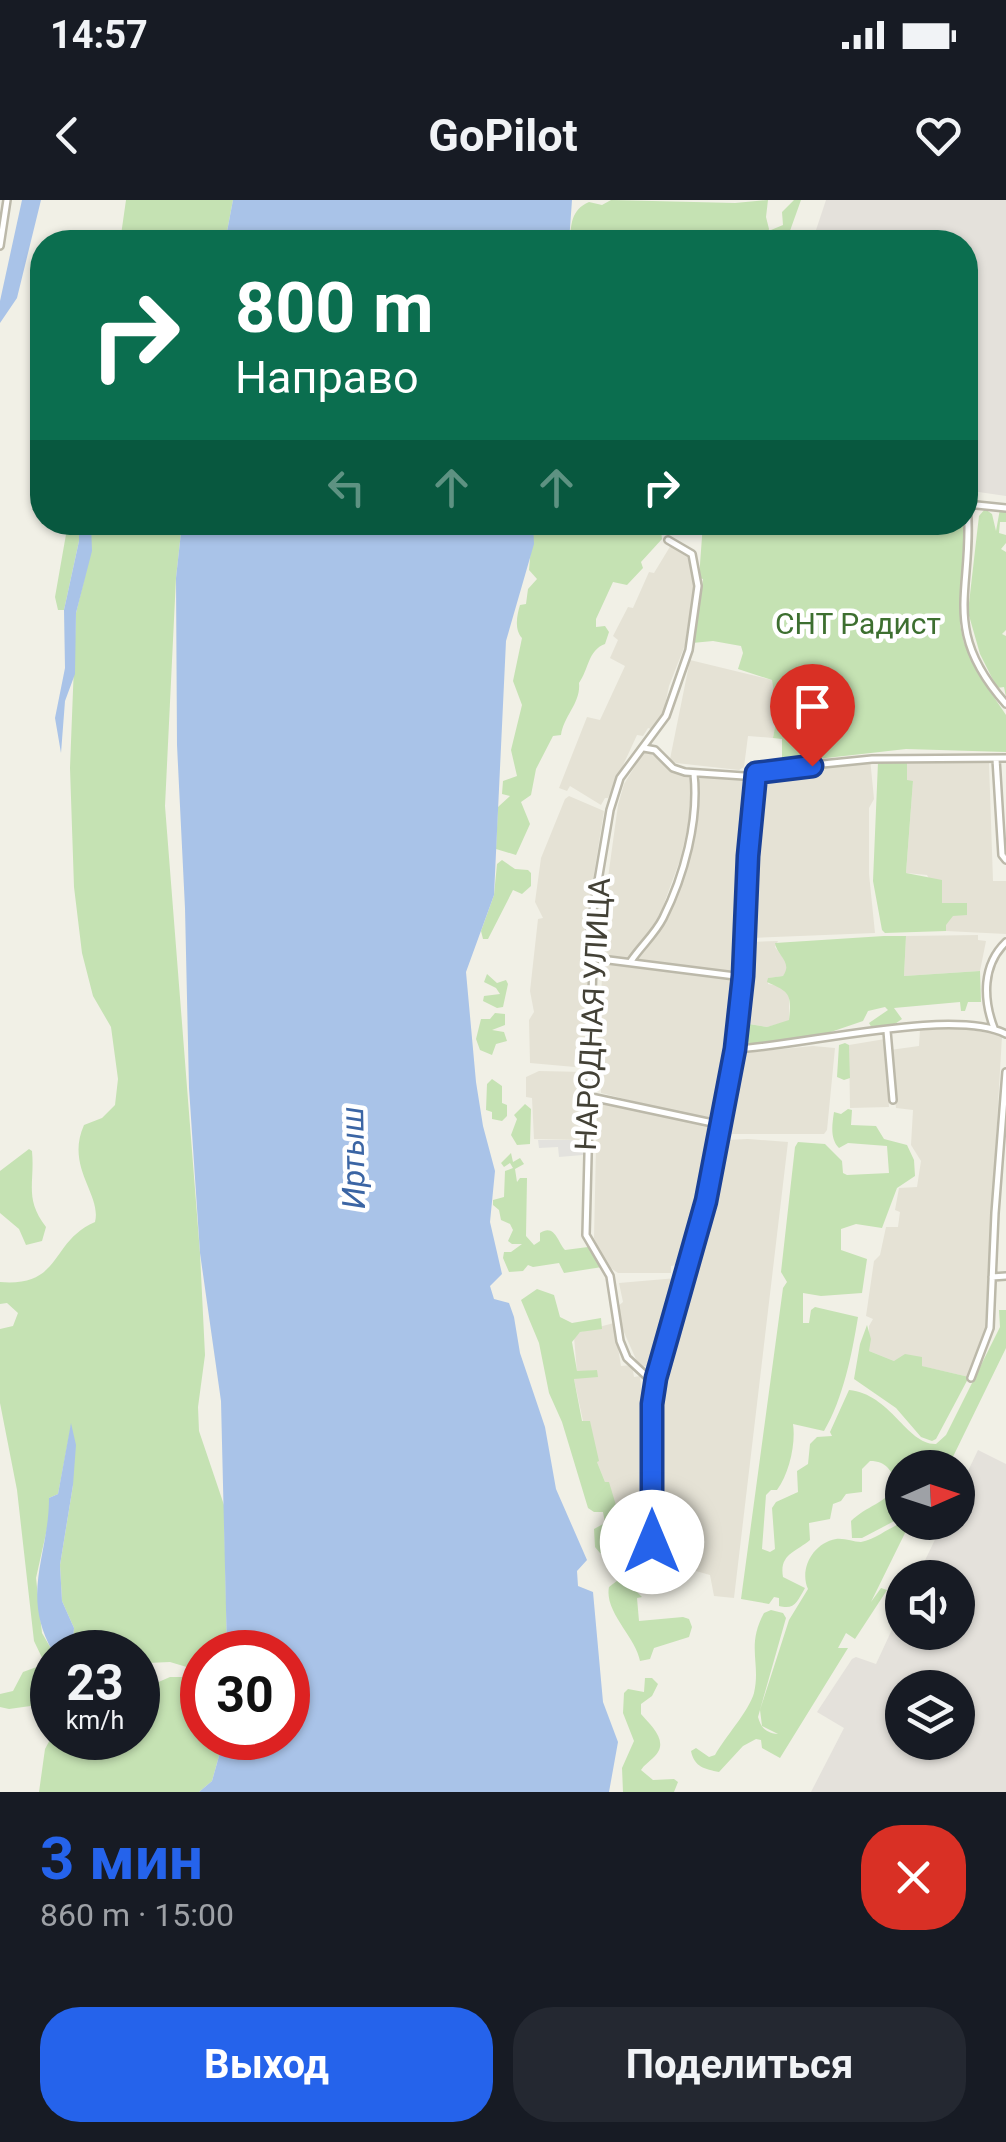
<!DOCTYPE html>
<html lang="ru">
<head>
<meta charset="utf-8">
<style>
  :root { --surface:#171b24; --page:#242831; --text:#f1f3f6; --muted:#9ea1a6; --accent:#2563eb }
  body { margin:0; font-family:Roboto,sans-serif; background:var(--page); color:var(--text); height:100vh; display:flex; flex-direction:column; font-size:38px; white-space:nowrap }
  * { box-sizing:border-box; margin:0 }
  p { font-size:32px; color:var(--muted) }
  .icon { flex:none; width:55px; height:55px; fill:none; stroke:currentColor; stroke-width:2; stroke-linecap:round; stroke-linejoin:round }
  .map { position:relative; height:1592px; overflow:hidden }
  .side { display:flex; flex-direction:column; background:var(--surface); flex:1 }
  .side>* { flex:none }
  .top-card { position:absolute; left:30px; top:30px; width:948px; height:305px; border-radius:40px; box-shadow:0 2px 8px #0004; background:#0b6e4f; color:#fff; overflow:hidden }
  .needle { width:65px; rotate:87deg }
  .tools { position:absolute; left:885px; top:1250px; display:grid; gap:20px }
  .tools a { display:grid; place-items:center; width:90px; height:90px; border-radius:50%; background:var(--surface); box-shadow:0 2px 8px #0004; font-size:50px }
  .speed { position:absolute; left:30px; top:1430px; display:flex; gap:20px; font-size:50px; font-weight:700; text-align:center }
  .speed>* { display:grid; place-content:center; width:130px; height:130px; border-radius:50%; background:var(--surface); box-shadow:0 2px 8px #0004; line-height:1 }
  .speed small { font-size:25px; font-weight:400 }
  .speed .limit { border:15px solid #d22; background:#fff; color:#111 }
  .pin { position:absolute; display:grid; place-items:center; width:85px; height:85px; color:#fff; margin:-102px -42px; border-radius:50% 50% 50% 0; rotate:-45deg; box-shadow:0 0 10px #0007 }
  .pin .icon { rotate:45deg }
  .me { position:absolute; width:110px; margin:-55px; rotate:0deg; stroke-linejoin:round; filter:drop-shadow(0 0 8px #0008) }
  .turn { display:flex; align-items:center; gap:35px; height:210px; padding:0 40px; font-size:45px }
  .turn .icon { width:130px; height:130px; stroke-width:2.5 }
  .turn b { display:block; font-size:70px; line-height:85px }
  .lanes { display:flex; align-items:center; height:95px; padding:0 40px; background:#0003; justify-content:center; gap:50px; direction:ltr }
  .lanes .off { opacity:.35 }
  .round { display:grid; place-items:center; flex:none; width:105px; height:105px; border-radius:40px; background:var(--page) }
  .headline { display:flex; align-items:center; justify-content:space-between; height:170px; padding:0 40px }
  h1 { font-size:60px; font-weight:700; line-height:75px; color:var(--accent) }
  .button { display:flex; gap:20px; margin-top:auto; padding:20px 40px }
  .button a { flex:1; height:115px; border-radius:40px; background:var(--accent); color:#fff; font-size:40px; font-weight:700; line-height:115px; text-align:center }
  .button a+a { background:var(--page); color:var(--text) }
  .status { display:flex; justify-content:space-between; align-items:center; height:70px; padding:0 50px; background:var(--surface); direction:ltr }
  .status svg { height:28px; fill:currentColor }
  header { display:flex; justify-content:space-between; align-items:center; height:130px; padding:0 40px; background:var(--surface); font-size:45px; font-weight:700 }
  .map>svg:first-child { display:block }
  .residential { fill:#e5e2d5 }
  .industrial { fill:#e4e1db; fill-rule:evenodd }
  .green { fill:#c5e2b3 }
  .parking { fill:#e3e2de }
  .water { fill:#a9c3e8 }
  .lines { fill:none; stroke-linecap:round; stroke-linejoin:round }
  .street-casing { stroke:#bcb9aa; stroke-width:10 }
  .street { stroke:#fff; stroke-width:5 }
  .route-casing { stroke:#184099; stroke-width:25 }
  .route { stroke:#2563eb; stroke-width:18 }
  .labels { text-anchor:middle; stroke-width:9; stroke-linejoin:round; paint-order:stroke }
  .park-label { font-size:30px; fill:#3d6f30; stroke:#fff }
  .street-label { font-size:30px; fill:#434136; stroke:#fff }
  .water-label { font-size:32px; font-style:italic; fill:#3b65a4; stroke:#fff }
</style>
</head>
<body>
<div class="status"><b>14:57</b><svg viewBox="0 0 49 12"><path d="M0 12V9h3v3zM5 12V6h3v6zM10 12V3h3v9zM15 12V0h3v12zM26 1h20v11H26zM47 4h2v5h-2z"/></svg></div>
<header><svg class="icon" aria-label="back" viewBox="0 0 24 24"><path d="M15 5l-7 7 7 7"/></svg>GoPilot<svg class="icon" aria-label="heart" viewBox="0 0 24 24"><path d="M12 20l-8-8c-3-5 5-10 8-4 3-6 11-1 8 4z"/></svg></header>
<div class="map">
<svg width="1006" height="1592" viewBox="0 0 1006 1592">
  <rect width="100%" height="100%" fill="#f1f0e6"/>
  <path class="residential" d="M671,345L683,350L690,359L695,378L685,445L669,486L663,515L654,530L648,528L643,536L637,535L608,598H605L601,605L570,586L567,591L559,588L587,517L600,520L625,466L610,458L618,440L613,436L628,407L633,408L649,372L654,373Z
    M690,460L772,480L778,498V511L773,538L748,536L744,567L739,570L676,563L670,559Z
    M645,550L672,568L690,574L694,591L692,608L680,660L655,728L628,758L603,755L607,715L603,714L618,605L624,584Z
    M870,558L874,599L869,608V674L875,733L749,738L754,632L761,579L766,570Z
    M907,562L989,563L993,681H1006V734L946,731L942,703L927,675L906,673L913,581H906Z
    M702,575L750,577L739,775L641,761L638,757L667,717L695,630L698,582Z
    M569,596L604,611L587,718H583L588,738L586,868L530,863L529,820L534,812L530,791L538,719L543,718L535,702L541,658L565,599Z
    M978,735V740L986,741L980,771L904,776L906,736Z
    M778,741L775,747L786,762L787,771L783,776L768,778V784L784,787L789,794V821L767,827L744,823L749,742Z
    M609,761L739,780L716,922L601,893V889L595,888L603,763Z
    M920,829H967L1002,836L985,1132L969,1177L921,1166L922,1158L894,1161L869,1151V1126L873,1119L866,1116L874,1061L880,1055L886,1027H898L900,1012L895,1010L899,988L917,987L921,961L911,945L913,910L896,908L890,850L919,846Z
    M885,839L889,907L850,908L849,845Z
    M813,846L835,848L827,930L824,934H731L743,853Z
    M539,871L585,872L583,940L534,939L532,898L526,897V877Z
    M597,902L714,926L711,951L715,953L700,1012H696L690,1046H687L682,1064L671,1066V1073H618L609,1067L599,1053L594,1038Z
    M748,939L788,942L734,1398L714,1396L710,1375L685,1368L657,1366L656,1204L659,1182L723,944L727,940Z
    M677,1078L681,1079L665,1137L658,1138L653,1167L639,1166L619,1121L617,1107L623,1102L619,1083Z
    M614,1123L621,1166L632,1165L634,1177L640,1176L643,1201H650L649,1327L632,1328L621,1322L597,1262L589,1221H583L574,1179L598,1170L577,1172L574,1137L580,1132Z"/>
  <path class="industrial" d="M826,0H1006V296L965,290V42H812Z
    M978,1250L1006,1264V1592H811L844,1528L817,1512L852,1459L856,1457L876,1464L902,1408V1432H958V1378L917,1377L943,1323L958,1322V1292ZM902,1488H958V1542H902Z"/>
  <path class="green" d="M126,0H233L225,42H120Z
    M611,0L735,3L768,0L766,17L769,29L765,42H570C571,24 571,10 589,2L602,5Z
    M794,0H801L786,42H768L771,30L783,25L782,12Z
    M985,309L992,314L996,331L1000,309L1006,310V322H1000L999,333L1006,335V343L1001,349L1006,352V430L1002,434L1006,436V497L1004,487L997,488L980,454L968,412L977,333L979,316Z
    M68,323H79V341L64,410H58L55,397Z
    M91,323H182L176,378L165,606L200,1053L205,1155L198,1207L199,1231L224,1305L227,1452H202V1538H224L212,1581L199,1592H39L45,1549L52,1536L138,1538V1491L170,1477H195L200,1471L170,1462L147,1463L138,1472V1452H72L74,1428L62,1401L60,1365L73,1285L71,1226L58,1294L49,1298V1320L36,1378L42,1433L53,1452L52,1503L9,1509L0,1507V1494L13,1491L23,1472L45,1464L34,1441L17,1290L0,1203V1129L13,1126L18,1113L7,1103L0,1104V1082C63,1087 49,1042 95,1022C102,995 65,967 84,925L102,918L115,905L118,879L111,827L93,796L82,753L74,687L70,568L76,413L91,351Z
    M533,323H660L662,339L641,362L643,368L627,385L613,382L596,419V427L605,426L609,432L605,444C588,450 589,469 579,483C581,503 564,515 561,535L553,536L536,569L531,595L521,602L530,624L516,655L496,649L498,607L510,596L502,594L503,581L517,576L511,550L522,505L513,481L522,438C514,429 517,415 520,405L526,404L528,389L537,379L529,370Z
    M703,323H964L960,425L964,443L977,472L1006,515V552L906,549L782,563V539L773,538C779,508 776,507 772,480L738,469L743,453L741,446L713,441L692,443L703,379L699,378Z
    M878,562H907V580L913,581L906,673L942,680V703H967V715L953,716L946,725V731L885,733L882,730L873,681Z
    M502,660L515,669L528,670L531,673V686L522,694L513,690L488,739H483L481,731L494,695L497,664Z
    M884,736H906L904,776L980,771L981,802H968L965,811H961L960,802L894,808L902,819L892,826L873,830L869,823L888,810L885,807L868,811L863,821L822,835L746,845L742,839V829L749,824L767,827L789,820C792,793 789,792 767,782L768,778L783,776C793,762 777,756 775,743Z
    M487,774L497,783L506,780L508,784L503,807L497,808L483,801L484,796L500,794L496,788L484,782Z
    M495,813L505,814V825L492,830L504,832L507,841L496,844L492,855L480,850L476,839L481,819H490Z
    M845,843L849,845L850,878L844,880L837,877L839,845Z
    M492,879L502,886V903L507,905V916L502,921L492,919V912L486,910L487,884Z
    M525,904L531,909L530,944L517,945L511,935L517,919L514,915Z
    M848,909L852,910L851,925L876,926L884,939L907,945L914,960L915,976L897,988L882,1028L856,1024L841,1029V1050L867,1059L862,1093L821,1096L803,1093V1123H809L811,1110L815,1107L858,1117C852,1154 843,1199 824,1231L793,1224C796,1244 789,1274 777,1290H771L766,1295L762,1349L770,1352L775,1349L772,1308L776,1302L798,1292L797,1271L808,1264L810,1244L817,1237L832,1236L830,1232L849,1190C891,1194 907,1245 936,1244L946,1235L1000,1127L999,1110H1006V1148L948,1267L902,1268V1317L862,1338H852L851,1321C865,1307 887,1302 898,1285C891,1271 887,1261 870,1261L862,1269V1292L846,1294L841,1301L833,1304L830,1319L809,1323L810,1340C796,1352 779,1354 783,1377L805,1388C797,1402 795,1410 779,1406V1398L774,1397L769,1404L741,1399L783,1088L787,1082L781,1072L795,947L798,942L825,944L842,961L843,973L847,975L889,973L887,946L848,943L839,948C830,939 832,925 834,912L841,914Z
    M29,949L32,951C35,984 24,998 46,1027L42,1041L26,1045L19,1029L0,1013V971Z
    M511,953L513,962L520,958L524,964L515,969L517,982L520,978H527L526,1036L534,1045L540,1041V1033C555,1023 558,1043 565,1050L588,1047L602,1067L564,1073L559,1063L533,1067L528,1065L523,1071L509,1072L503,1058L504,1052H511L522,1044H512L508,1041L513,1030L510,1024L501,1020L499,1010L493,1005V1000L504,997L505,971L513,968L510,963L504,967L501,963Z
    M537,1089L554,1095L560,1117L572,1123L601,1118L602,1129L580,1132L572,1142L577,1171L597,1170L598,1177L574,1179L582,1221H590L599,1261L597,1262L605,1282H609L621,1322L632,1328L652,1327V1342H633L627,1338L619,1354L600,1353L595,1347L594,1329L605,1323L603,1312H594L588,1308L562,1222L549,1193L539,1143L521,1100Z
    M867,1125L871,1139L869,1151L894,1161L905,1154L922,1157V1166L969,1177L936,1239L932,1241L921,1237L896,1208L854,1179L860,1144Z
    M899,1324L904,1325L905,1333L871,1402L881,1388L887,1390L855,1439L846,1433L838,1448H848L780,1558L762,1548L761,1540L756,1539L743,1546L719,1572C705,1569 694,1567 691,1551L696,1548L709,1557L715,1555C725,1537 749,1511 754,1493C761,1463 746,1446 764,1413L771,1410L783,1413L786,1418L758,1517C761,1528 766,1533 778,1534L762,1526L760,1510L789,1420L808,1389C799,1369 813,1343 836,1339C845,1338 853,1342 861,1342C874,1340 887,1329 899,1324Z
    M622,1377L642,1397L637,1398L639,1421L683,1417L689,1419L692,1427L689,1437L654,1448L650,1459L640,1461C636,1437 604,1412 609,1387Z
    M645,1478H652L658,1484L652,1496L641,1504V1514C651,1526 671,1542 653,1558C649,1562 644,1565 641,1570L653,1580L674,1579L678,1582L674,1592H623L622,1568L634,1541L623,1513L624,1493L628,1489L644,1492Z"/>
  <path class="parking" d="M538,940H583V955L559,957L558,947L539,948Z"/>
  <path class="water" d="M22,0H41L17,98L0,123V101Z
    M233,0H572L569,42H225Z
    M79,323H91L92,351L76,413L75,474L65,501L61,553L55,518L65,468L64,410L79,341Z
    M182,323H533L534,344L506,441L494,695L466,772L476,882L483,926L495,971L490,1022L502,1074L490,1086L494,1099L509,1103L514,1117L520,1153L545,1227L556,1289L587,1360L577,1371L578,1386L593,1392L603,1502L618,1542L609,1592H199L212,1581L224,1538H288V1452H227L221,1201L200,1053L189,888L185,708L177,545L176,378Z
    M71,1223L76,1245L73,1285L60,1365L62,1401L74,1428L72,1452H53C20,1394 49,1356 49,1298L58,1294Z"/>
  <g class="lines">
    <defs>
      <path id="street" d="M0,46L7,0
        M1006,308L967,304C975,389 938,427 1006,504
        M644,548L655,550L673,568L685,572L744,576L783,568L872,559L1006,558
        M996,559L1002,655L1006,660
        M593,758L743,777
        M631,761C641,746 655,734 663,718C684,676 699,621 694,574
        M994,828C983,799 982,765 1006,742
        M887,831L893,900
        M735,849C802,846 952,807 1006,834
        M591,897L722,925
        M992,1077L1006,1076
        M971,1178L990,1128L995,1013L1006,872
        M655,1184L627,1158L620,1141L610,1076L586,1035L593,758L590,728L610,610L620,578L666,516L689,450L698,386L692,354L668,340
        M653,1369L652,1205L656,1178L706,1001L735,849L743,777L748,656L755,573"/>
    </defs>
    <use href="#street" class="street-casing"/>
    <use href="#street" class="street"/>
  </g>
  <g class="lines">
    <defs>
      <path id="route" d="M652,1342V1204L656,1178L706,1001L735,849L743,776L748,656L756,573L812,566"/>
    </defs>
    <use href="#route" class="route-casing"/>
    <use href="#route" class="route"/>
  </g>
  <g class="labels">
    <g class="park-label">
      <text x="858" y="434">СНТ Радист</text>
    </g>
    <g class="street-label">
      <text transform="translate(593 814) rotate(-87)" y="10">НАРОДНАЯ УЛИЦА</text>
    </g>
    <g class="water-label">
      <text transform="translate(353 958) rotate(-91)" y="11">Иртыш</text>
    </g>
  </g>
</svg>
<div class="tools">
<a><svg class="needle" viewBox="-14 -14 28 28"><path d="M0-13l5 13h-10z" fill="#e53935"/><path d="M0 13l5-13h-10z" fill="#9ea1a6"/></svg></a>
<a><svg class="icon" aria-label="sound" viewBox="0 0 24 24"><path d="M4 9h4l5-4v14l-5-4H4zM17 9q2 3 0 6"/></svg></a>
<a><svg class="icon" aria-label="layers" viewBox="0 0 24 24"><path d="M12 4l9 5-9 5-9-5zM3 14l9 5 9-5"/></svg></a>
</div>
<div class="speed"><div>23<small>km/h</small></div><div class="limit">30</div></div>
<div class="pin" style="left:812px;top:566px;background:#d93025"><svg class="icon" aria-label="arrive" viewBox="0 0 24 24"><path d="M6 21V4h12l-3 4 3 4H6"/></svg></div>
<svg class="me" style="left:652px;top:1342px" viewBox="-20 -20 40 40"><circle r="19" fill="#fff"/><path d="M0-13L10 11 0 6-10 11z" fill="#2563eb"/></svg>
<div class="top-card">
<div class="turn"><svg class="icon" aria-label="right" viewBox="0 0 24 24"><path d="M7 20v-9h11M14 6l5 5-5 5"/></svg><div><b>800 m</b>Направо</div></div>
<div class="lanes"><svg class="icon off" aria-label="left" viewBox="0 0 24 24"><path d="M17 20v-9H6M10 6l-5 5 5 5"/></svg><svg class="icon off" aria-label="ahead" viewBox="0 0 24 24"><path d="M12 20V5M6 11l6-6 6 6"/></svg><svg class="icon off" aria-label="ahead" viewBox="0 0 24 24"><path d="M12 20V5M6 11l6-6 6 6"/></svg><svg class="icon" aria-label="right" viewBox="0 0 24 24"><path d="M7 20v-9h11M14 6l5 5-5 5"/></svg></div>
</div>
</div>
<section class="side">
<div class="headline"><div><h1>3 мин</h1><p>860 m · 15:00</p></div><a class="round" style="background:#d93025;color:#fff"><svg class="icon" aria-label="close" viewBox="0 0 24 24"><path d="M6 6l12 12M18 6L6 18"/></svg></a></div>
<div class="button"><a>Выход</a><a>Поделиться</a></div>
</section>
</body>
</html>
